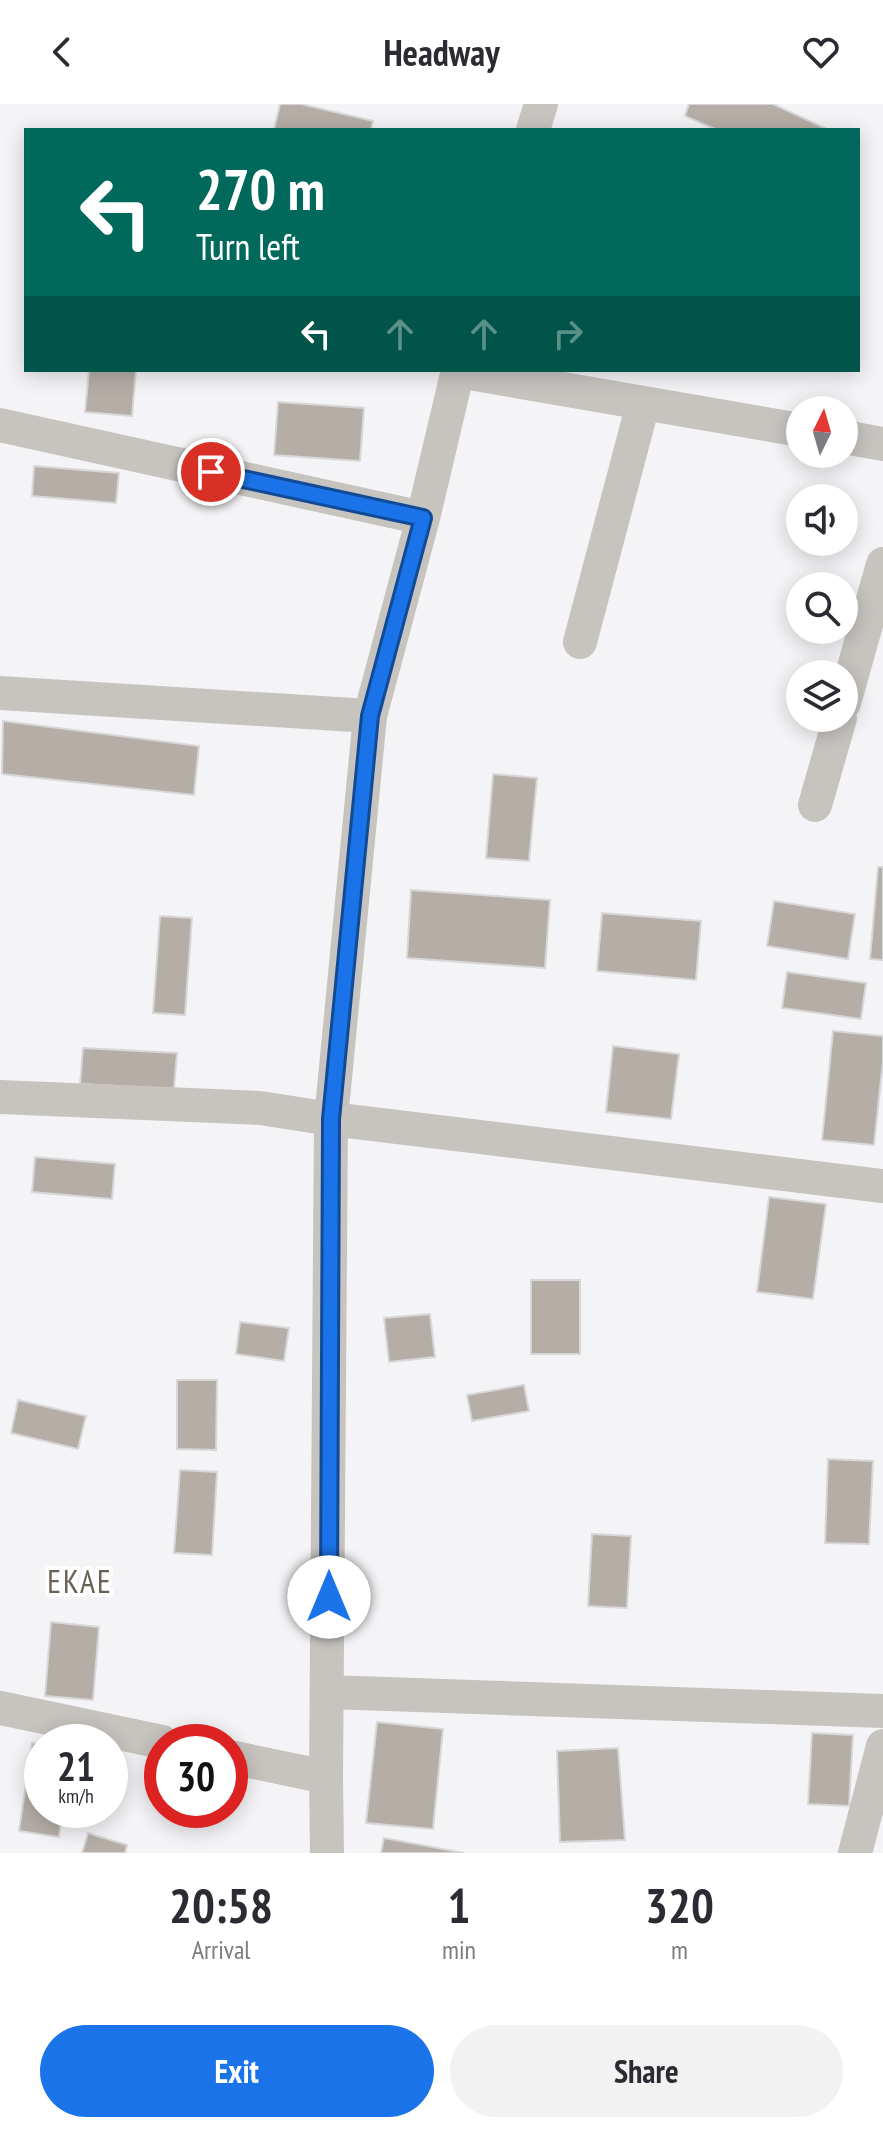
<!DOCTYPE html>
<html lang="en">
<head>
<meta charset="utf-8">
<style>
  :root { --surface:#fff; --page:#f2f2f3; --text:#2b2b33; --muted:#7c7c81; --accent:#1a73e8 }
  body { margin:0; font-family:"PT Sans Narrow",sans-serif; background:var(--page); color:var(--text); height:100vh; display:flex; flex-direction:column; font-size:30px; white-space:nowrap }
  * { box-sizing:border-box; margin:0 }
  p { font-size:26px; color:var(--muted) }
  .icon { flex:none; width:44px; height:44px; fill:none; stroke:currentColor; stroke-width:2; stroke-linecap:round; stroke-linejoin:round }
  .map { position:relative; height:1749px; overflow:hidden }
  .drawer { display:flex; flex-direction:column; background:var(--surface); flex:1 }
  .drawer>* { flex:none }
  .guide { position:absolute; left:24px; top:24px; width:836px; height:244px; border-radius:0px; box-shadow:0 4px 20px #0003; background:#00695c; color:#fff; overflow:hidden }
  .needle { width:52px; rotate:5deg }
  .buttons { position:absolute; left:786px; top:292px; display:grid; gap:16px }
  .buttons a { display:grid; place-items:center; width:72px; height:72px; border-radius:50%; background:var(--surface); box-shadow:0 4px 20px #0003; font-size:40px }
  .speed { position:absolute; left:24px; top:1620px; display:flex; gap:16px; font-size:40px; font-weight:700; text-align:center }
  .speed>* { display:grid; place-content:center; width:104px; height:104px; border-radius:50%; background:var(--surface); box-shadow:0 4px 20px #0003; line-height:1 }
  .speed small { font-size:20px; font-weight:400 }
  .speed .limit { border:12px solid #d22; background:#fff; color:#111 }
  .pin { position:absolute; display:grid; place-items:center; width:68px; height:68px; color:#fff; margin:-34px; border:4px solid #fff; border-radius:50%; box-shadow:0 2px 8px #0007 }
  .me { position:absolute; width:88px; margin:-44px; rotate:0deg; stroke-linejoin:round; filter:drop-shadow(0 0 6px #0008) }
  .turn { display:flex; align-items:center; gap:28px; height:168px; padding:0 40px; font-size:36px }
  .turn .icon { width:104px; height:104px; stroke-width:2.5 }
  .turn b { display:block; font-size:56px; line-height:68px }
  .lanes { display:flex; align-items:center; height:76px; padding:0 40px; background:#0003; justify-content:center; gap:40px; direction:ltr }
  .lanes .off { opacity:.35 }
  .eta { display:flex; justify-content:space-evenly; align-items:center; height:136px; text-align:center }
  .eta b { font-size:48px; font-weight:600; line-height:56px }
  .button { display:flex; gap:16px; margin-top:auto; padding:16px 40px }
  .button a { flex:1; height:92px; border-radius:48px; background:var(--accent); color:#fff; font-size:32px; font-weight:600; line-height:92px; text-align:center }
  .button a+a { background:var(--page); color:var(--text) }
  header { display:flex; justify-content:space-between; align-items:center; height:104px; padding:0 40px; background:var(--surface); font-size:36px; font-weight:600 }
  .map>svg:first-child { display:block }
  .building { fill:#b5aea7; stroke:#d7d6d8; stroke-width:2 }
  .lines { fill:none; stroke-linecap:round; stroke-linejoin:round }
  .minor { stroke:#c7c4c0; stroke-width:34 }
  .route-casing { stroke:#114b97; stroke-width:20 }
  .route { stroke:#1a73e8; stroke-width:14 }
  .labels { text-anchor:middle; stroke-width:8; stroke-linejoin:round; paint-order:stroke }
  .quarter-label { font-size:32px; letter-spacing:2px; fill:#6a6054; stroke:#fff }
</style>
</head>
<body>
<header><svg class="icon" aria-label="back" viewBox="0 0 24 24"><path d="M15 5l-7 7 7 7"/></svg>Headway<svg class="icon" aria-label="heart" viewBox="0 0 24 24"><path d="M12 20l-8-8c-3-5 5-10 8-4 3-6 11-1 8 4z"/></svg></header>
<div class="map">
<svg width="883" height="1749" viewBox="0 0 883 1749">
  <rect width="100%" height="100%" fill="#f4f4f7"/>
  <path class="building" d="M280,0H301L373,17L371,26H274Z
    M689,0H773L829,26H717L685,12Z
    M89,266H136L132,312L85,308Z
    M278,298L364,304L360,357L274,351Z
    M34,362L119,369L116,399L32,392Z
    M3,617L199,642L194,691L2,670Z
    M493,670L537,674L529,757L486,754Z
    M878,763H883V856L870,855Z
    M411,786L550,796L545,864L407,854Z
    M774,797L855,810L848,855L767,842Z
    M602,809L701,817L696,876L597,867Z
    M160,812L192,814L185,911L153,909Z
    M787,868L866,879L861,915L782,904Z
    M833,927L883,932V957L874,1041L822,1036Z
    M613,942L679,950L671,1015L606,1008Z
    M83,944L177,949L174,985L80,980Z
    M35,1053L115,1060L112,1095L32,1088Z
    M769,1093L826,1100L813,1195L757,1188Z
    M531,1176H580V1250H531Z
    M430,1210L435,1253L389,1258L384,1214Z
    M240,1218L289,1224L284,1257L236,1250Z
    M177,1276H217L216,1346L177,1345Z
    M524,1281L529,1307L472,1317L467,1291Z
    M18,1296L86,1312L78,1345L11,1329Z
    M828,1355L873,1357L869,1440L825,1439Z
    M180,1366L217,1368L212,1451L174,1449Z
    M592,1430L631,1432L627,1504L588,1502Z
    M51,1518L99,1523L93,1596L45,1592Z
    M377,1618L443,1625L433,1725L366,1719Z
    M812,1629L853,1631L849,1702L808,1700Z
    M32,1639L42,1640V1706H63L59,1733L19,1727Z
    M618,1644L625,1736L560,1738L557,1647Z
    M170,1706H210L209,1714L170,1710Z
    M88,1729L127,1741L125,1749H82Z
    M384,1734L464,1749H381Z"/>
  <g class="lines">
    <path class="minor" d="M533,26L541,0
      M458,267L800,326
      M0,321L423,414
      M844,333L883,340
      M580,538L643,300
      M0,589L370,612
      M844,599L883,460
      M815,701L840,614
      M0,993L260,1004L331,1015L883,1082
      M328,1588L883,1607
      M0,1604L162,1638
      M230,1653L326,1673
      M327,1749L326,1673L331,1015L370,612L423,414L458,266
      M855,1749L883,1642"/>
  </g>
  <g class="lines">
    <defs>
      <path id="route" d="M211,368L423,414L370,612L331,1015L329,1493"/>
    </defs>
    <use href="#route" class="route-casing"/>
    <use href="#route" class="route"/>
  </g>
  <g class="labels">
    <g class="quarter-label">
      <text x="80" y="1489">EKAE</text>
    </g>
  </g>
</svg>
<div class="buttons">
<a><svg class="needle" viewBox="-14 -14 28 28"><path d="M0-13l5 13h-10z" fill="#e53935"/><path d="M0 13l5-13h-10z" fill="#7c7c81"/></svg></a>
<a><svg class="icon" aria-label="sound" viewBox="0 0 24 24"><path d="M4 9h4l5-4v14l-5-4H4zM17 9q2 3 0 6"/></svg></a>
<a><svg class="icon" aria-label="search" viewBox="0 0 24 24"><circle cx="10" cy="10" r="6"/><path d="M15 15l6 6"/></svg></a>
<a><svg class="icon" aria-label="layers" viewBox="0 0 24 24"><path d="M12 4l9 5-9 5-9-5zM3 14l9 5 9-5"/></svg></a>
</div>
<div class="speed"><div>21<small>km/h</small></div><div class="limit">30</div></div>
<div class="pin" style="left:211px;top:368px;background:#d93025"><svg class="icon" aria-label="arrive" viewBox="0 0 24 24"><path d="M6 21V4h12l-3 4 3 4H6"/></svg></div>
<svg class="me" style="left:329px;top:1493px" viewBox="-20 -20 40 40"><circle r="19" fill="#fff"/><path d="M0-13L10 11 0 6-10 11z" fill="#1a73e8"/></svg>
<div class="guide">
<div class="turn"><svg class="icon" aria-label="left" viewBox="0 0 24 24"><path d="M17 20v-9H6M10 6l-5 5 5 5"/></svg><div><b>270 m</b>Turn left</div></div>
<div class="lanes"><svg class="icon" aria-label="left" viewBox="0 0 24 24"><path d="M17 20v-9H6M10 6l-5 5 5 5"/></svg><svg class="icon off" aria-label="ahead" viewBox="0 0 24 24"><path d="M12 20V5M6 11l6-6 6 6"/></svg><svg class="icon off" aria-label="ahead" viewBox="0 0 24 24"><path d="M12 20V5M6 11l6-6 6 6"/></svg><svg class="icon off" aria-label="right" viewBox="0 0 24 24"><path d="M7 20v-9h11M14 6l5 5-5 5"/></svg></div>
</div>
</div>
<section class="drawer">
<div class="eta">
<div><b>20:58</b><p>Arrival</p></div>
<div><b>1</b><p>min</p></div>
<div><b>320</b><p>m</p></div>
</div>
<div class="button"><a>Exit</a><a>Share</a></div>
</section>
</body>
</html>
